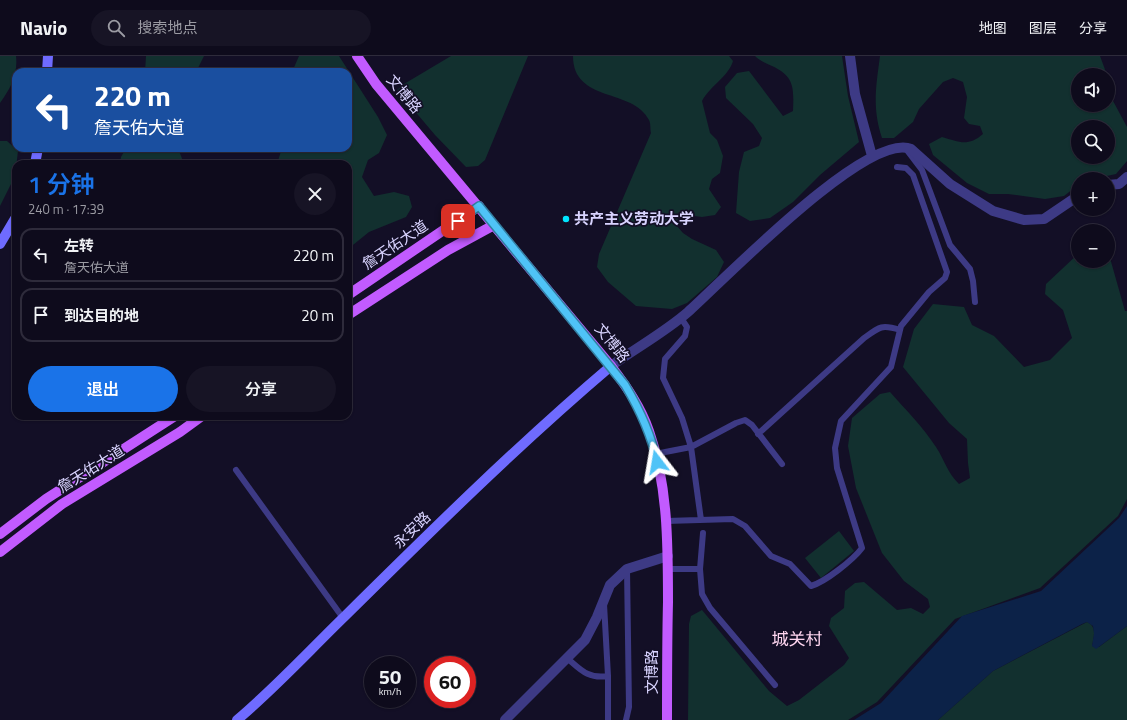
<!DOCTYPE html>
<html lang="zh">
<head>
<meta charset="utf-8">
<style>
  :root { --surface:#0e0b1c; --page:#171425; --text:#f1f3f6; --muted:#9b9ba3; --line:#2e2b3b; --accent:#1a73e8 }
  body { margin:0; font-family:"Titillium Web","Noto Sans SC",sans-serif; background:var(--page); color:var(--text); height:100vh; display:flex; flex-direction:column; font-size:15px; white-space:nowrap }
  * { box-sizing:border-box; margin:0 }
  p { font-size:13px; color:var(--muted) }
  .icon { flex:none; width:22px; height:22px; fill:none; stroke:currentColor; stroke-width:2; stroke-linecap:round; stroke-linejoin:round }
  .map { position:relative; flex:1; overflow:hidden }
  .sheet { position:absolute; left:12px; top:104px; width:340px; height:260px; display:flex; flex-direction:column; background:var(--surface); border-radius:12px; box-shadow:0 1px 3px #0004,0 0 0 1px var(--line) }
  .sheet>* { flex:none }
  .top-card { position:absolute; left:12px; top:12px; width:340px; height:84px; border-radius:12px; box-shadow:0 1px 3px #0004,0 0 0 1px var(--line); background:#1a4fa0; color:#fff; overflow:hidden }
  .controls { position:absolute; left:1071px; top:12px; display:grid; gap:8px }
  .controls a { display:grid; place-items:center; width:44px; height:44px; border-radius:50%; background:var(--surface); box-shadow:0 1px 3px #0004,0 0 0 1px var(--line); font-size:20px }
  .speed { position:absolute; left:364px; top:600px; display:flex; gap:8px; font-size:20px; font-weight:700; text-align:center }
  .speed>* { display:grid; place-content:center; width:52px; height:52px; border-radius:50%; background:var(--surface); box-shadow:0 1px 3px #0004,0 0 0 1px var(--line); line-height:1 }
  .speed small { font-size:10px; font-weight:400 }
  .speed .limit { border:6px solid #d22; background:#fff; color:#111 }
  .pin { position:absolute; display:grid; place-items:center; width:34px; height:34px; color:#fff; margin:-17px; border-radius:8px; box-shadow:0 2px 6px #0006 }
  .me { position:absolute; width:44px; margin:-22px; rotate:346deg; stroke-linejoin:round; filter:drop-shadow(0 0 3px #0008) }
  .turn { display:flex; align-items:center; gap:14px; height:84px; padding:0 16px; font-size:18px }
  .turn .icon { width:52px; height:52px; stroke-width:2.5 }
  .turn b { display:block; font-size:28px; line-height:34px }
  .round { display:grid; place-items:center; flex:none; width:42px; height:42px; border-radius:21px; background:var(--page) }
  .head { display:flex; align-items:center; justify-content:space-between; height:68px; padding:0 16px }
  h1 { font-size:24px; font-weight:600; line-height:30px; color:var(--accent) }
  .cta { display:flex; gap:8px; margin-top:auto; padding:8px 16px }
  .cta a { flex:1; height:46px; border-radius:24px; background:var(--accent); color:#fff; font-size:16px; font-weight:600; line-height:46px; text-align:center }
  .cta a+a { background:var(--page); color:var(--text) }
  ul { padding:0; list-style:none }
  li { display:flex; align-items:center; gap:12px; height:54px; margin:0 8px 6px; padding:0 8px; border:2px solid var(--line); border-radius:12px }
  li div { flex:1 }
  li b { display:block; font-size:15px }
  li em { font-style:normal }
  header { display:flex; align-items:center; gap:24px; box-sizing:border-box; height:56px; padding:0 20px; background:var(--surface); border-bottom:1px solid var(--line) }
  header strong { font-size:19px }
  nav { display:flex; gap:22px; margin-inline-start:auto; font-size:14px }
  .search { width:280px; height:36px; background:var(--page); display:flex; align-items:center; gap:10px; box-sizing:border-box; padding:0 14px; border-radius:22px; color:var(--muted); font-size:15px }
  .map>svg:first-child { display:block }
  .green { fill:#12302f; fill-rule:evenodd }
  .water { fill:#0c2248 }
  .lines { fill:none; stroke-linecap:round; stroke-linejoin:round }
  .lane { stroke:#3d3a85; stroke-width:6 }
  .street { stroke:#3d3a85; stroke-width:10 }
  .secondary { stroke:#6f6bff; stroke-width:10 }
  .primary { stroke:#c25bff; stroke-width:10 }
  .route-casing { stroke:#337fa1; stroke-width:10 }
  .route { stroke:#4fc3f7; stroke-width:7 }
  .poi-dot { fill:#00e5ff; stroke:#130f26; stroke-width:1.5 }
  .labels { text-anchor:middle; stroke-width:3.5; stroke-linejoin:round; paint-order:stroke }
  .street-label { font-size:15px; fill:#d9d4ff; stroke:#130f26 }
  .poi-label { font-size:15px; font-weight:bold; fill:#d9d4ff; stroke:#130f26; text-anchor:start }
  .quarter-label { font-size:17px; fill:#ffd6f0; stroke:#130f26 }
</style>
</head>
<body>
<header>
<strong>Navio</strong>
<div class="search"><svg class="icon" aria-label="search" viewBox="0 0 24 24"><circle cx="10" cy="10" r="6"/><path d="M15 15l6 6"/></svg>搜索地点</div>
<nav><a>地图</a><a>图层</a><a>分享</a></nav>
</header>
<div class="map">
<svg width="1127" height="664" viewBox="0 0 1127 664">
  <rect width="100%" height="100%" fill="#130f26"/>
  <path class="green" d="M0,0H16C18,18 11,32 0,47Z
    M146,0H204L196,16H145Z
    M299,0H339L378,61L387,79L379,97L368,104L362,121L374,140L394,136L409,140L412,151L406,161L369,176L348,193V108H277L282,92H348V16H292Z
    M451,0H528L485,104L478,110L466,111L435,79L397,34L404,28Z
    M573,0H729L733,5C728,21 711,29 702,45L710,77L717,84L723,100L720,117L712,123L709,133L721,151L715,159L702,161L679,158L676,169L683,177L692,183L716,194L724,206L717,221L687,247L672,253L636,250L608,226L597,211L599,198L651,77C650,73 651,68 649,64C633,32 573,47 573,0Z
    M755,0H842L848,40L859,86L820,119L793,146L770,162L750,165L736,157L739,116L744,96L759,90L762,82L753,68L726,42L725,31L737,17L749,15L783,60L793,55C794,31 794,20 772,10C766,7 760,5 755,0Z
    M880,0H1100L1107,19H1078V49H1108V21L1112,43L1127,71V105L1116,118L1093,123H1078V129L1064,140L1045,143L1008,138H989L967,127L933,99L929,88L942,81C959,86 968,91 983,78L980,70L969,68L964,62L967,41L963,26L953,22L943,26L919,53L913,66L894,82H882C872,52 876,31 880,0ZM1078,71H1108V101H1078Z
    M0,85H7L18,95L15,120L0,150Z
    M126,92H178L184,108H120L121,101Z
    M1108,195L1125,255H1127V443L1118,460L1040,532L955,563L877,646L848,664H688L689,568L691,560L702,554L769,635L787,650L799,644L844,609L849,602L829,570L831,562L844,552L845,535L855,527L864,526L897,554L911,552L923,558L930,551L928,543L904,525L882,497L856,432L848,390L852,362L880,338L890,336C906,354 923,371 936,391C945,405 947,416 959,428L970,422L968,407L967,383L949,367L903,311L914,273L933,248L964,251L972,269L994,280L1024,311L1050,304L1072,282L1063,254L1045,238L1046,228L1078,198V205H1108Z
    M839,475L854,495L821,522L805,502Z
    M1087,566C1097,570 1094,581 1092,590L1099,591L1127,570V664H938L993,615Z"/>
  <path class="water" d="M1127,450V570L1096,593L1092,590L1094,578L1093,570L1087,566L1082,568L993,615L938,664H854L881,647L962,560L1041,535L1119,462Z"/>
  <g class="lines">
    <path class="lane" d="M906,93L922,114L950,189L970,213L973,225L975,246
      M681,262L687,271L685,280L665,303L663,322L682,362L691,391L701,464
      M758,378L863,283C879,271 881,268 900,274
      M655,398L691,391L736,367L745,364L752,369L782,408
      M236,414L343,562
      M666,465L733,463L745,470L771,500L790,508L811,530C825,526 853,504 862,492L837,412L835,392L841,365L891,311L901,270L929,236L945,222L947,216L913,119L906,112L897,111
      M703,477L700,513L702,538L710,552L775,629
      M668,513H700
      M604,548L608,620V664
      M567,602C581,614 588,623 608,620
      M626,664L629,651L627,513"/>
    <path class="street" d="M850,0L855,38L872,100
      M1108,129L1119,128L1127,121
      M611,310C636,292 665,276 688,256C723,225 867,75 911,93L950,128L993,155L1024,164L1044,163L1078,140
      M505,664L585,584L597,561L610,529L627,513L668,500"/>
    <path class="secondary" d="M47,16L48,0
      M35,108L38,92
      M0,188L16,161
      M237,664C275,632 308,596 344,561C431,475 518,389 611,310"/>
    <path class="primary" d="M357,0L376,28L611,310C626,330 641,351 649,375C668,429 668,489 668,546C667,585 667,625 667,664
      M348,239L479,150
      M348,259L448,194L494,169
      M0,478L46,443L175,360
      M0,496L62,448L180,376L202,360"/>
  </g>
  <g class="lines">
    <defs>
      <path id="route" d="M458,165L479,150L625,329C640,354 651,377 657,406"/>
    </defs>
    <use href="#route" class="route-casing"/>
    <use href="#route" class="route"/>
  </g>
  <circle class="poi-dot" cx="566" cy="163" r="4"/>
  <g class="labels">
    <g class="street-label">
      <text transform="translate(404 38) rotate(50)" y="5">文博路</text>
      <text transform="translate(395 189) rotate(-34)" y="5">詹天佑大道</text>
      <text transform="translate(612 287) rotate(51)" y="5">文博路</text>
      <text transform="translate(91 413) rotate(-32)" y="5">詹天佑大道</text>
      <text transform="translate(412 474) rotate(-44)" y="5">永安路</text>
      <text transform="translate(652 616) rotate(-90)" y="5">文博路</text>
    </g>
    <g class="poi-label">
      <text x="574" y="168">共产主义劳动大学</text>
    </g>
    <g class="quarter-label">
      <text x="797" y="589">城关村</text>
    </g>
  </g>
</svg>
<div class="controls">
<a><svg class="icon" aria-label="sound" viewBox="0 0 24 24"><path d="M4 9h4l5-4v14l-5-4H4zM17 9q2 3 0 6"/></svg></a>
<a><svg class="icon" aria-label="search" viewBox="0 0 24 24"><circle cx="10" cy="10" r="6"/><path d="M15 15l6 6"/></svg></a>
<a>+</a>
<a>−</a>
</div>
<div class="speed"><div>50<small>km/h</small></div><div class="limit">60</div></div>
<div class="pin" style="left:458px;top:165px;background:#d93025"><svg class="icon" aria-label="arrive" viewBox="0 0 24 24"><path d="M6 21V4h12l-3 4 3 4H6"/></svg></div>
<svg class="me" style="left:657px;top:406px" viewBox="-20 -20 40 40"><path d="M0-17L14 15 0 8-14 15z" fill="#4fc3f7" stroke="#fff" stroke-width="4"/></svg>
<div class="top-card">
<div class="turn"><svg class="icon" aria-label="left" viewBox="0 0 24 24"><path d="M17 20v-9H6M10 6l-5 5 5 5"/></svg><div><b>220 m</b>詹天佑大道</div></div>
</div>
<section class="sheet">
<div class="head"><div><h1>1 分钟</h1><p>240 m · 17:39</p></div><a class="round"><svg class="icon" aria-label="close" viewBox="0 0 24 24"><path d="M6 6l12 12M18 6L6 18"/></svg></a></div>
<ul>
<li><svg class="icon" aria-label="left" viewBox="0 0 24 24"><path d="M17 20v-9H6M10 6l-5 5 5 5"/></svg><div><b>左转</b><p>詹天佑大道</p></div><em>220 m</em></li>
<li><svg class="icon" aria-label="arrive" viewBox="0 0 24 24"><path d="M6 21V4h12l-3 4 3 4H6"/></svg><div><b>到达目的地</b></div><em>20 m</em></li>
</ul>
<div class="cta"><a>退出</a><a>分享</a></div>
</section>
</div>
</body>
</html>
